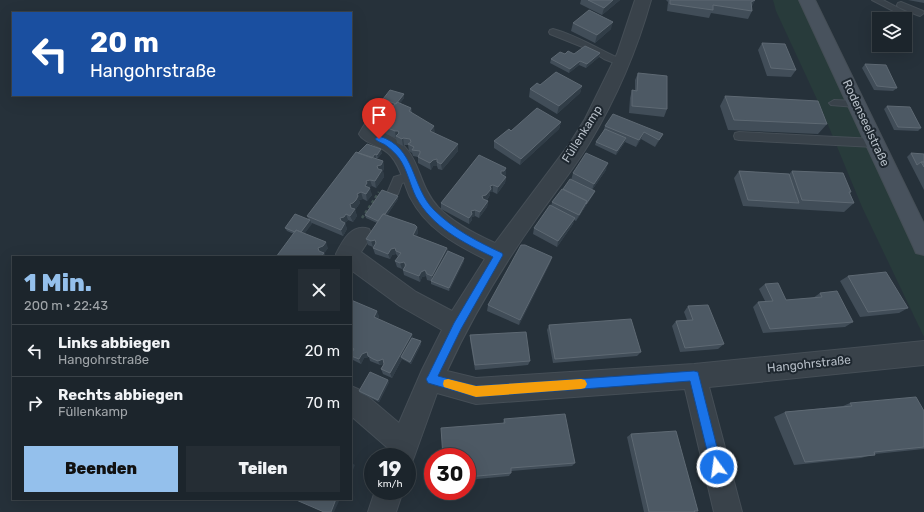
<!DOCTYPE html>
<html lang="de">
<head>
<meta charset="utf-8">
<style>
  :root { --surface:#1c252c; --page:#252d34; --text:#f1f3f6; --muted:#a0a5a9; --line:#3a4248; --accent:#94c0ec }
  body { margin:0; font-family:Rubik,sans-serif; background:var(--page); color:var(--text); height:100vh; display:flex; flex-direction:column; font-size:15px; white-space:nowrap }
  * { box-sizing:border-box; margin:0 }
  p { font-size:13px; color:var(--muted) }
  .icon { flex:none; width:22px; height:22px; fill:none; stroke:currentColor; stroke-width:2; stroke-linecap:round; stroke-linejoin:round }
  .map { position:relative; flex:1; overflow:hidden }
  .panel { position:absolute; left:12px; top:256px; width:340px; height:244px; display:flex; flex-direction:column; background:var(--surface); border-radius:0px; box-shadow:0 4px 16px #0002,0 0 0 1px var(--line) }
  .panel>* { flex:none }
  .hud { position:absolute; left:12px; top:12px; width:340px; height:84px; border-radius:0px; box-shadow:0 4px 16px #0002,0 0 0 1px var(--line); background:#1a4fa0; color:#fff; overflow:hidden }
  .tools { position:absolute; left:872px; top:12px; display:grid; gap:8px }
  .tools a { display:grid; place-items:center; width:40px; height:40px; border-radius:0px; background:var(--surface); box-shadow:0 4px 16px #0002,0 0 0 1px var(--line); font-size:20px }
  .speed { position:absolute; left:364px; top:448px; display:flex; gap:8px; font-size:20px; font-weight:700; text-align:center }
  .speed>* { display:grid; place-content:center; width:52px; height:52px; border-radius:50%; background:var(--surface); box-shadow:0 4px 16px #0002,0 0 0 1px var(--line); line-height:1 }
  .speed small { font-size:10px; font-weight:400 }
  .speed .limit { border:6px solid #d22; background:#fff; color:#111 }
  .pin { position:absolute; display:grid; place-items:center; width:34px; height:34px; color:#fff; margin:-41px -17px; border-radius:50% 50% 50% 0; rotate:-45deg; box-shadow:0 0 4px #0007 }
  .pin .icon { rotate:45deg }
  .me { position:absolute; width:44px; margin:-22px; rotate:346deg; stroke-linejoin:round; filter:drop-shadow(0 0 3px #0008) }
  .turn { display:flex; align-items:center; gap:14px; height:84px; padding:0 12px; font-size:18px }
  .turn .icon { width:52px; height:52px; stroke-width:2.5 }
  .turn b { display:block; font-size:28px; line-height:34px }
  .round { display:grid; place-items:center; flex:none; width:42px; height:42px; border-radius:0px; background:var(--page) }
  .head { display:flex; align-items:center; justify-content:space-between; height:68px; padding:0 12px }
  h1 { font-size:24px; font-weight:800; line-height:30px; color:var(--accent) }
  .cta { display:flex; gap:8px; margin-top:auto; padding:8px 12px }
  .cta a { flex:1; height:46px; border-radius:0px; background:var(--accent); color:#111; font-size:16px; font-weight:800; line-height:46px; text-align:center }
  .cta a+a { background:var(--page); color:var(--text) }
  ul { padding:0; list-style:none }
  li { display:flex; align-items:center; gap:12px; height:52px; padding:0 12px; border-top:1px solid var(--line) }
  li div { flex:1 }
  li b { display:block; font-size:15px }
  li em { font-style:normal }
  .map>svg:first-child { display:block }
  .green { fill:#283b3b }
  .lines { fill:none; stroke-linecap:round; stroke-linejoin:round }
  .lane-casing { stroke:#454e56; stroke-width:2 }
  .street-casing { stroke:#454e56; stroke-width:2 }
  .secondary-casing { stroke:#454e56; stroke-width:2 }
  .path { stroke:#415353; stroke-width:2.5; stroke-dasharray:3 3; stroke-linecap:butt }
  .lane { fill:#39424a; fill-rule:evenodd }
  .street { fill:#39424a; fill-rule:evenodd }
  .secondary { fill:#48525d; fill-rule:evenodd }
  .wall { fill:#414d58 }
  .shaded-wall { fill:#313d47 }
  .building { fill:#4d5964; stroke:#5e6973 }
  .route { fill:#1a73e8; stroke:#114b97 }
  .slow { fill:#f59e0b }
  .labels { text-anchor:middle; stroke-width:4; stroke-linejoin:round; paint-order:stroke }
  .street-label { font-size:12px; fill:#b5bdc6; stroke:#1e272f }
</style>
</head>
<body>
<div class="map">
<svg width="924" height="512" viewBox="0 0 924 512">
  <rect width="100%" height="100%" fill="#26313a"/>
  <path class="green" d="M773,0H804L924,252V337L862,207L821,108L776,11Z"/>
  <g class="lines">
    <defs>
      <path id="lane" d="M872,0H883L912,15L911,17H905Z
        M901,2L923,11L924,13L920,16L917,15L898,7L897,5L898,3Z
        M553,29C579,36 601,51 625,61L627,63L622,66L604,59L590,50L550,34L549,32L550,30Z
        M834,100L856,101L861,104L856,107L831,105L829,103Z
        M739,132L875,139L879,140L880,143L879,146L875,147L739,140L735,139L734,136L735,133Z
        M411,172L415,173L416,176L415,179L402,183L398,194L394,195L390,194L388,191L394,177Z"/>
      <path id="street" d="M635,0H651C637,50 617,97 590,142C574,169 554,193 536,219C502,267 472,317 447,371L476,378L694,364L924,341V365L709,387L742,512H714L685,389L476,404L437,393L414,457L410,467L407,468V457H386L389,449L351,416V386L360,390L399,423L422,370L442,330L400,306L351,270V257H337L336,254C343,240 352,223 369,229L372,235L361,252L416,292L452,311L485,259C454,244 426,228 410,197C404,184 401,167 391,156C382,145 364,144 359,134C365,123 372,110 387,114L389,119L380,131C424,148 413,179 438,207C453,223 475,234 495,243L570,143L585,119L617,54Z
        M375,491H403L396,512H368Z"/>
      <path id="secondary" d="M799,0H815L924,224V255L916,253L913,246Z"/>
    </defs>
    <use href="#lane" class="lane-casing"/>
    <use href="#street" class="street-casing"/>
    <use href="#secondary" class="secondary-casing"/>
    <path class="path" d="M362,218L379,192"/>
    <use href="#lane" class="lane"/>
    <use href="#street" class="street"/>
    <use href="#secondary" class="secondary"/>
  </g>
  <path class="wall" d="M581,0H620L602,15L580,4Z
    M666,0H755L752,6V11L748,19L711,13L709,18L667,11L668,2Z
    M908,0H924V3Z
    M573,23L611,29L595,43L571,31Z
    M762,43L796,70L791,77L767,76L758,50Z
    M600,53L599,57L586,68L579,65L569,73L550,63L551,59L565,54Z
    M865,64L897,88L893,91L874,90L862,68Z
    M638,73L667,109L664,117L629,113L630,98L632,90L635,91V80Z
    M540,85L582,86L580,93L557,114L529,97L530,89Z
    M404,94V98L400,103L411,108L412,113L435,133L458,151L442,170L438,169L437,166H433L431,170L418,163V157L413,156L412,153L409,151L408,145H404L403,146L397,143L396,138L386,134L385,128L381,127L380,120L393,107L383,103V99Z
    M725,96L827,124L818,134L728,130L720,106Z
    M887,106L921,128L918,131L894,130L884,109Z
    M561,122L559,129L520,165L494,148V141L511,131Z
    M605,126L663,134L655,147L641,139L636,147L625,142L616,155L595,145L596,142L603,132Z
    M358,153H382L378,158H375L383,161L384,168L383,171L384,177L376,188L372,186L368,187L372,195L367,201L363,199L359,200L360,203L355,210L357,216L353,222L348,220L345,223L347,229L343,236L312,223L304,234L328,248L325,252L324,253L326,257H276L294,234L287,231L285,228L309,220L307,216Z
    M911,153L924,154V190L907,157Z
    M606,170L592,190L595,191L593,195L576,221L574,220L573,224L557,247L533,234L534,228L551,206L552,202L571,180L573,173Z
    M739,171L789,174L792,171L851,192L850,193L854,203L844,212L743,206L734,178Z
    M506,175L504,176L506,177L505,183L497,194L493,192H490V195L487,200L488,201L487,207L479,218L475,216L472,217V220L469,224L441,209V203Z
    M398,196V199L387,215L417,227L418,233L416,236L447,248L448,251L464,261L449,291L431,284V281L427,280L426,276L422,277L420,282L404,275L403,270L404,268L402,269L397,267L395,261L398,257L396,254L392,255L390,259L375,254L373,248L374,247H373L368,245L366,239L377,223L366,218L365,215Z
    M552,257L550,263L519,325L487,311L488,305Z
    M848,276L908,308L899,313L860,317L840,281Z
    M765,284L786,300L813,298L820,293L853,322L845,327L763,333L753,307L758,302L765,301L759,289Z
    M351,300L379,316L378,319L412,338L421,341V344L411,364L402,359L392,378L383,374L381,369L384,364L380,365L370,361L369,357L364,358L361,364L353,360L351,357V354L353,352L351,351Z
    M688,306L724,344L718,349L680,352L672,326L676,321L687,320L684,312Z
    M549,325L641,352L637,356L553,363L547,330Z
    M470,335L530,361L528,365L475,370L470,340Z
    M389,382L379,402L360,393L359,391Z
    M850,403L924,411V449L875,454L861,458L794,465L774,417L785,412L843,406Z
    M504,419L575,463L572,466L511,471V473L509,476L467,480V457L503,423Z
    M631,434L698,511L695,512H644L627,437Z"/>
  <path class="shaded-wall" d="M613,0H620L602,15L604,8Z
    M755,0L751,8V2Z
    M613,22L611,29L595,43L597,35Z
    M600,53L599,57L586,68L587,64Z
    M580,61L579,65L569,73L570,69Z
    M582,86L580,93L557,114L559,106Z
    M404,94V98L397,108L396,104Z
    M561,122L559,129L520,165L521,159Z
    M434,126L435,133L430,131Z
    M395,131H398L399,138L396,136V138Z
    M644,132L641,139L636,147L639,140Z
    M663,134L659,141L655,147L659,140Z
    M403,138L404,145L403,146L402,139Z
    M626,138L625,142L616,155L617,151Z
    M458,144V151L442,170L441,164Z
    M381,149L382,153L378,158L377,155Z
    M375,154L376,158L372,163L371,160Z
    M437,159V166H433L431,170L430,163L433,160Z
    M383,161L384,168L383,171L384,177L376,188L375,181L378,173L377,166Z
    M608,163L606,170L592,190L594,184Z
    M506,168V175L503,177L500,178L501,171Z
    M506,177L505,183L497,194L498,187Z
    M370,180L372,186L368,187L370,188L372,195L367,201L366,194L365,186L366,181Z
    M493,185V192H490V195L486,201L482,202V196L490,186Z
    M595,191L593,195L576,221L579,215Z
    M361,192L363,199L359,200L360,203L355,210L357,216L353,222L350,216L352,211L350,204L357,194Z
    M398,196V199L381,225V221Z
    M488,201L487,207L479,218L480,212Z
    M475,210V216L472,217V220L469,224V218L471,211Z
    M346,214L348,220L345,223L347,229L343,236L341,230L342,225L340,218Z
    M575,218L573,224L557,247L558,241Z
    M310,220L312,224L302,237L300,234Z
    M417,227L418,233L414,241L413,235Z
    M375,240L376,246L373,247L371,241Z
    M326,242L328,248L325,252L321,253H324L326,257H321L318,248Z
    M395,248L396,254L392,255L390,259L388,254L391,249Z
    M447,248L448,254L432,281V276Z
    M552,257L550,263L519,325L520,320Z
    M464,258V261L449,291V288Z
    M404,262L405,268L402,269L400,263Z
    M425,270L426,276L422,277L420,282L419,276L421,272Z
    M377,311L379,316L376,322L374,317Z
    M412,334L413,339L401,357L402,359L392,378L390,373Z
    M421,341V344L411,364L410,362Z
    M367,352L369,357L364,358L361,364L359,359L362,354Z
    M383,359L384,364L380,365L378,361Z
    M388,380L389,382L379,402L378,400Z
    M352,463L355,465L351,475V466Z
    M336,499H340L334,512H331Z"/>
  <path class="building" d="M588,0H613L604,8Z
    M670,0H755L751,2L752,11L713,5V10L670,4Z
    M589,10L613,22L597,35L573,23Z
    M762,43L785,44L796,70L771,68Z
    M585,46L600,53L587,64L580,61L570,69L551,59L560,52L565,54L568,51L574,54Z
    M865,64L886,65L897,88L877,86Z
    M556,72L582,86L559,106L530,89L537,83L540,85Z
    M638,73L667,76V109L632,106V90L637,91Z
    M390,90L404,94L396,104L383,99Z
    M725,96L818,101L827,124L734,120Z
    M397,102L411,108L409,111L434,126L430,131L458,144L441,164L437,162V159L433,160L430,163L418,157L420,153V151L412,150L414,147L408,144L411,142L410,139L403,138L402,139L396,136L399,133L398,131H395L385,127L388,124L387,121L380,120Z
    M887,106L910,107L921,128L898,127Z
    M537,108L561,122L521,159L494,141L509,129L511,131Z
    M613,114L663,134L659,140L644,132L639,140L605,126Z
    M605,129L626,138L617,151L596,142Z
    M367,144L381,149L377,155L375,154L372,158L358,153Z
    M356,152L383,161L381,165L377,166L378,169L382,170L375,181L370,180L366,181L367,183L365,186L370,188L366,194L361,192L357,194L358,196L356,200L353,203L350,204L351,208L355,209L350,216L346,214L344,217L340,218L341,221L345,223L341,230L307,216Z
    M586,153L608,163L594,184L573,173Z
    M911,153L924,154V162H921L917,165Z
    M479,155L506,168L504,171H501V174L506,177L498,187L493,185L490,186L491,189L486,195L482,196L483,199L488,201L480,212L475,210L471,211L472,214L469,218L441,203Z
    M921,162H924V167Z
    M739,171L789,174L799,203L748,200Z
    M792,171L843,173L851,192H849L854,203L802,200Z
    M570,179L595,191L586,204L587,201L563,189Z
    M562,189L587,201L579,215L552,202Z
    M382,190L398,196L385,214H383L378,221L365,215Z
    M550,205L575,218L558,241L534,228Z
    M295,214L310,220L301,232L296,230L295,232L285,228Z
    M383,214L415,225L417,227L413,235L447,248L432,276L427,274L425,270L421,272L419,276L403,270L406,265L404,262L400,263L395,261L401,253L396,251L395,248L391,249L388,254L373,248L376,243L375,240L371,241L366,239Z
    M296,230L326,242L323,246L318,248L319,251L324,253L321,257H276Z
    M521,245H525L552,257L520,320L488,305Z
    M448,251L464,258L449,288L431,281Z
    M886,272L908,308L868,312L848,276Z
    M778,283L786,300L822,297L820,293L837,291L853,322L770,329L758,302L773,301L765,284Z
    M351,300L377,311L374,317L412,334L390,373L381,369L384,364L383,359L378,361L373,359L368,356L367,352L362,354L359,359L351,356V354L354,349L351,347Z
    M708,305L724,344L685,348L676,321L693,320L688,306Z
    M631,319L641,352L555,359L549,325Z
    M526,332L530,361L475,365L470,335Z
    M412,338L421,341L410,362L401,357Z
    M370,372L388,380L378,400L359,391Z
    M916,397L924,411V447L874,452L875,455L805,462L785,412L852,406L850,403Z
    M565,414L575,463L511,468V473L467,477V457H443L441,428L505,423L504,419Z
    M676,431L698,511H694L695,512H649L631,434Z
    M294,499H336L331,512H324Z"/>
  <path class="route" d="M379,136C416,147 411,187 434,210C453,229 478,242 502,253L503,255L461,329L438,376L476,386L694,371L698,372L699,376L722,467L721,471L717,472L713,471L711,467L690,381L476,397L428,383L426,379L428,376L454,323L493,257C464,243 432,227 416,197C410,185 407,169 399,158C396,154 392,150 388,147C384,143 379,143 375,139Z"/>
  <path class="slow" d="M448,379L476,386L581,379L585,380L587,384L585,388L581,389L476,397L444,387L443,384L444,380Z"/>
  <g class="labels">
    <g class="street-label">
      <text transform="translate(866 123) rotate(65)" y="4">Rodenseelstraße</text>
      <text transform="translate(582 134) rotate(-58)" y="4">Füllenkamp</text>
      <text transform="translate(809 364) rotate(-6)" y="4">Hangohrstraße</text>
    </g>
  </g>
</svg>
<div class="tools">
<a><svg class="icon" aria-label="layers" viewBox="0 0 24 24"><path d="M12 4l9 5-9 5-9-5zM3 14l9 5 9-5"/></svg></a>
</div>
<div class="speed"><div>19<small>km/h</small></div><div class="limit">30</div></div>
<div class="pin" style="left:379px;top:139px;background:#d93025"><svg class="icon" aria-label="arrive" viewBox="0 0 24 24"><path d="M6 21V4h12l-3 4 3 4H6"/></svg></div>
<svg class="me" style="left:717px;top:467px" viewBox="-20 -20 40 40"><circle r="17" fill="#1a73e8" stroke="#fff" stroke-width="3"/><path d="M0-11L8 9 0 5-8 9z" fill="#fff"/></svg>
<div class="hud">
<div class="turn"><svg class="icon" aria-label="left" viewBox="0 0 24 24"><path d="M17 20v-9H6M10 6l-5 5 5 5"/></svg><div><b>20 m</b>Hangohrstraße</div></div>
</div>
<section class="panel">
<div class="head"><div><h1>1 Min.</h1><p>200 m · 22:43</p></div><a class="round"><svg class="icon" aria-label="close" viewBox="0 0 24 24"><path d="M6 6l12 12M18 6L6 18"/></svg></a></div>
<ul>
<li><svg class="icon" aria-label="left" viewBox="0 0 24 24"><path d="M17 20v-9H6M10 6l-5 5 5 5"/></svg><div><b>Links abbiegen</b><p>Hangohrstraße</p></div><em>20 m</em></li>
<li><svg class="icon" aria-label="right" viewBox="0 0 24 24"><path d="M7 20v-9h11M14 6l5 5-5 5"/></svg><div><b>Rechts abbiegen</b><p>Füllenkamp</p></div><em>70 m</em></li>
</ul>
<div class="cta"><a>Beenden</a><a>Teilen</a></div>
</section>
</div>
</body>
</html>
